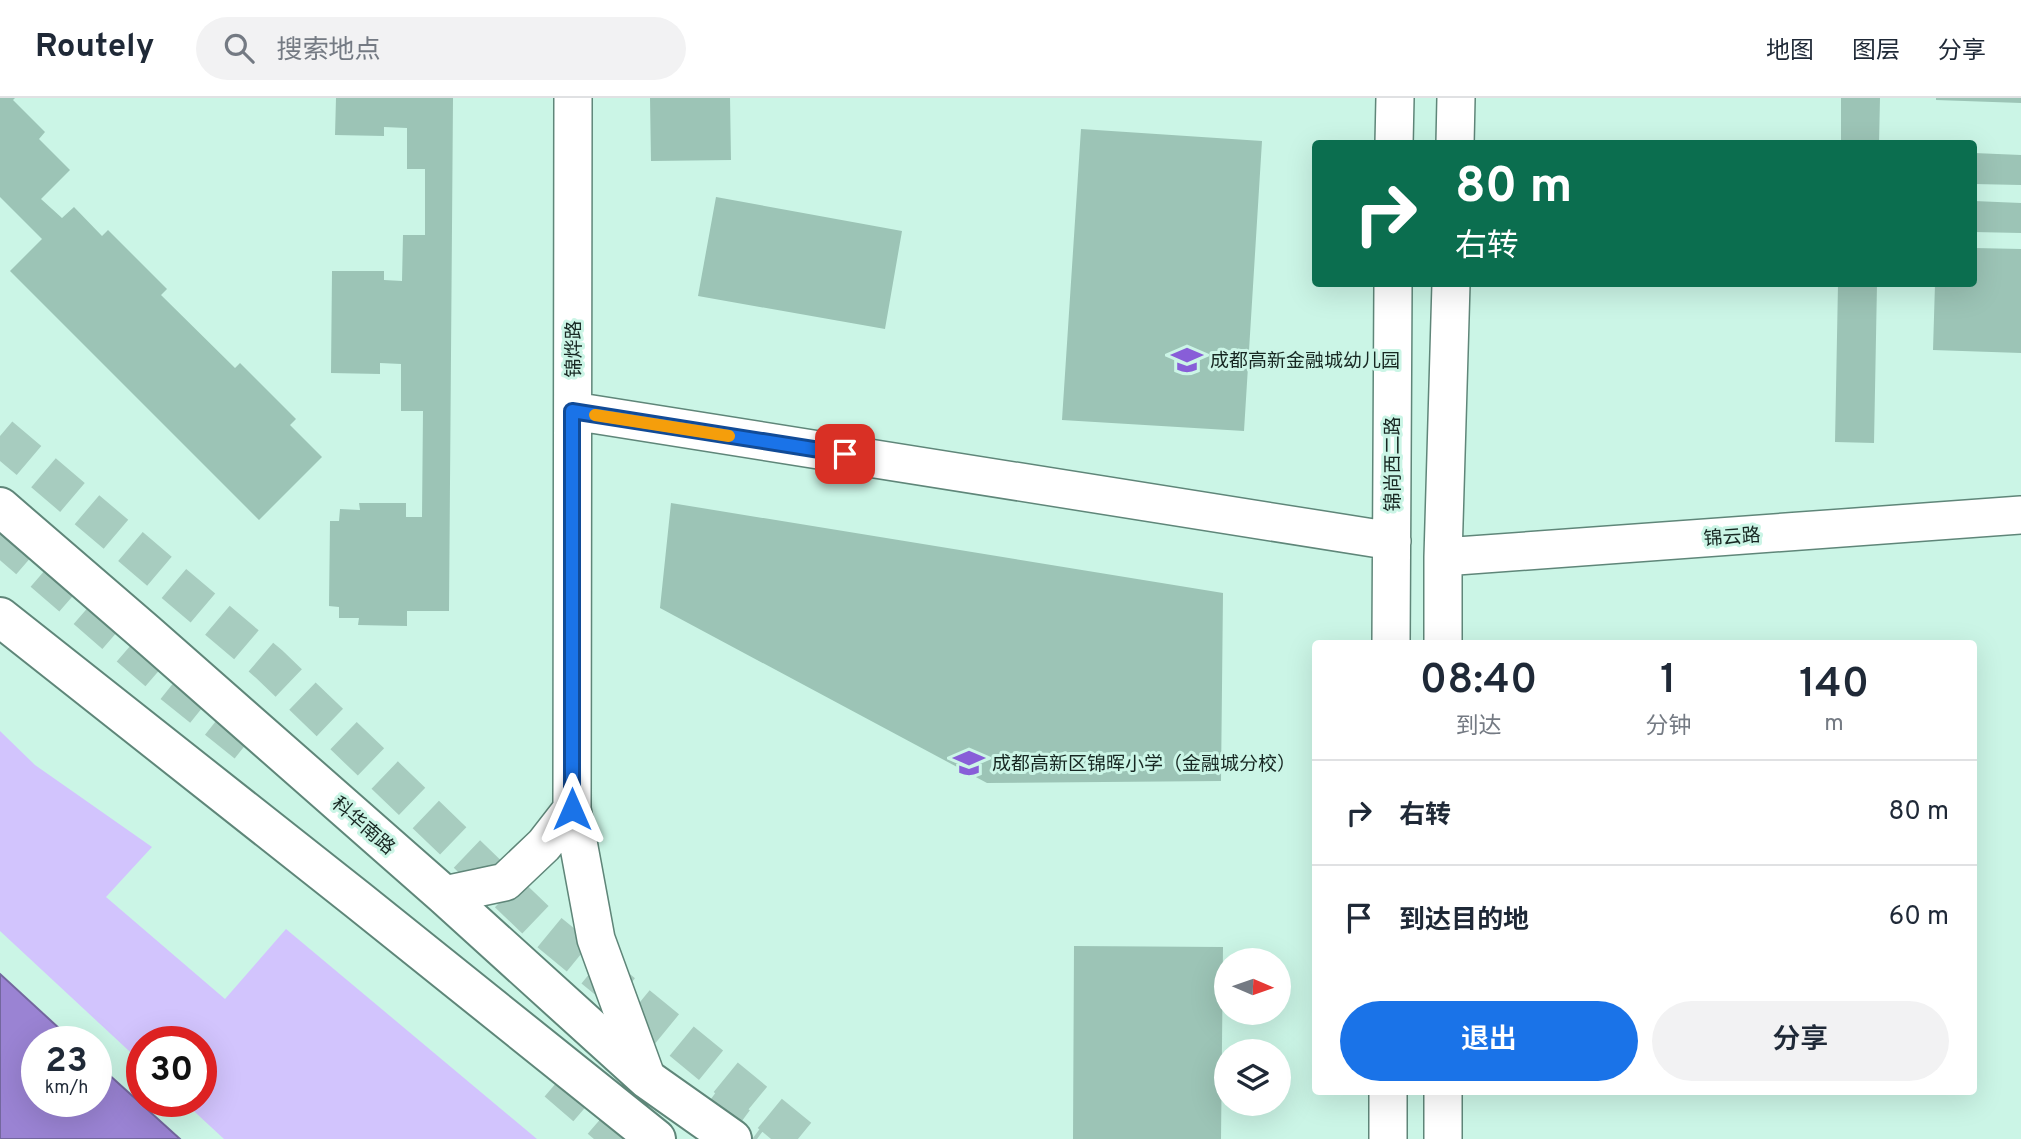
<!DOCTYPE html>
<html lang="zh">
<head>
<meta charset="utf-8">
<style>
  :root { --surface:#fff; --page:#f2f2f3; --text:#1f2937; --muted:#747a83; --line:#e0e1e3; --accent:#1a73e8 }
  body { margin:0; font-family:Overpass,"Noto Sans SC",sans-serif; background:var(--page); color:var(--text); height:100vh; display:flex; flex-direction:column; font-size:26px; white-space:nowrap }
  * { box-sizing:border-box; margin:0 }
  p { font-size:23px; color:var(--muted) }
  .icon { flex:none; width:38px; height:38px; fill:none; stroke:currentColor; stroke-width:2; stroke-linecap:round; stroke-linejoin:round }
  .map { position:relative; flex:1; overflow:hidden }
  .sheet { position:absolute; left:1312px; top:542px; width:665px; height:455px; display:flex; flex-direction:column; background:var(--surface); border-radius:7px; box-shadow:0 7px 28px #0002 }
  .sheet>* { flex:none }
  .banner { position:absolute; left:1312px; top:42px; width:665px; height:147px; border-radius:7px; box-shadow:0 7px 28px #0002; background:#0b6e4f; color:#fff; overflow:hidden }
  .needle { width:46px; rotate:92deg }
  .buttons { position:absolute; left:1214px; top:850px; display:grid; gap:14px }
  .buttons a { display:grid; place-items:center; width:77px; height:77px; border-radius:50%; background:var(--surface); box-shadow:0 7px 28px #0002; font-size:35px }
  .speed { position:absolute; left:21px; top:928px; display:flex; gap:14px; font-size:35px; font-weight:700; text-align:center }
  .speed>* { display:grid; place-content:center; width:91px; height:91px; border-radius:50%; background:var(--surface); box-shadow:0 7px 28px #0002; line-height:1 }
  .speed small { font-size:18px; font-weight:400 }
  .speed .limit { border:10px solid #d22; background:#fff; color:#111 }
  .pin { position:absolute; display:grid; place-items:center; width:60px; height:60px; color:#fff; margin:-30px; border-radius:14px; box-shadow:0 4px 10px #0006 }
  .me { position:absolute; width:77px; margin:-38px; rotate:0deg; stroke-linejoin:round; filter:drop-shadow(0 0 5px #0008) }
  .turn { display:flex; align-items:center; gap:24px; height:147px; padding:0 28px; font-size:32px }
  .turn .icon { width:91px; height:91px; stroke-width:2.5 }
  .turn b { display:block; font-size:49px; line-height:60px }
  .eta { display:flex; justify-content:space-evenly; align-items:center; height:119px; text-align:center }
  .eta b { font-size:42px; font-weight:600; line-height:49px }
  .button { display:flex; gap:14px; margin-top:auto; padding:14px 28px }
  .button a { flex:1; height:80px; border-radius:42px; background:var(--accent); color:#fff; font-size:28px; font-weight:600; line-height:80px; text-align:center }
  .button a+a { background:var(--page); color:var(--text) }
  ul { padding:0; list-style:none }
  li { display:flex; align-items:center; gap:21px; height:105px; padding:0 28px; border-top:2px solid var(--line) }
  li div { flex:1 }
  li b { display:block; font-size:26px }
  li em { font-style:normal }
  header { display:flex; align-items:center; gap:42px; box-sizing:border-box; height:98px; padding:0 35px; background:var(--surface); border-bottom:2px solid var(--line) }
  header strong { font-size:33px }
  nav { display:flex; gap:38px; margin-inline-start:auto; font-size:24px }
  .search { width:490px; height:63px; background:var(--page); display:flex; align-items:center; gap:18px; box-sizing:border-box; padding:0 24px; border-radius:38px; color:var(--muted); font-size:26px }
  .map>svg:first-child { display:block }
  .green { fill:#d2c4fd }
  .water { fill:#9a83d3; stroke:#73679e; stroke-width:2 }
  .building { fill:#9cc4b6 }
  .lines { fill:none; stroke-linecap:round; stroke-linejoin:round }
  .highway-tunnel { stroke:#a7ccbf; stroke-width:38; stroke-dasharray:38 19; stroke-linecap:butt }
  .minor-casing { stroke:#5f8679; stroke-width:40 }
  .major-casing { stroke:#5f8679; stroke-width:42 }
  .minor { stroke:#fff; stroke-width:37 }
  .major { stroke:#fff; stroke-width:38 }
  .route-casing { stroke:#114b97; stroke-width:18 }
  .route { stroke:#1a73e8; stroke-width:12 }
  .slow { stroke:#f59e0b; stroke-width:12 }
  .labels { text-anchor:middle; stroke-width:6; stroke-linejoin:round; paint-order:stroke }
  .street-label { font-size:19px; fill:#172722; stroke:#cbf5e6 }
  .poi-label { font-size:19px; fill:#172722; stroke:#cbf5e6; text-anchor:start }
</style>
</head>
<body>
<header>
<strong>Routely</strong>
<div class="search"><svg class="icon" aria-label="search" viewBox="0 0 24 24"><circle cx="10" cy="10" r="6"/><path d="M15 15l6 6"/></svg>搜索地点</div>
<nav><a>地图</a><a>图层</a><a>分享</a></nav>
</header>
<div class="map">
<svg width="2021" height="1041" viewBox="0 0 2021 1041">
  <rect width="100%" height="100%" fill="#cbf5e6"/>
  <path class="green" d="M0,633L35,667L152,749L106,799L225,901L286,831L537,1041H224L183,1003H201V943H142V965L0,833Z"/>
  <path class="water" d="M0,876L73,943H37V1003H96V965L180,1041H0Z"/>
  <path class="building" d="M0,0H15L13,2L45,34L39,41L70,72L41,101L62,120L74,109L102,138L108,132L167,191L161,197L235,270L240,265L296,321L290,327L322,359L259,422L10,173L42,141L0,99Z
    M336,0H453L449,513H407V528L358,527L359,520H339V509L329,508L330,423H339L340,411L360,412L359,405H406V419H422L423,313H401V266L380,265V276L331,275L332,173H384V182L402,183L403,137H425V71H407V30L384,29V38L335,37Z
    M650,0H730L731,62L651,63Z
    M1841,0H1880L1879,46H1841Z
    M1936,0H2021V5L1936,2Z
    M1081,31L1262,43L1244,333L1062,322Z
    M1974,55L2021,57V87L1974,86Z
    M716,99L902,133L885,231L698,198Z
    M1974,103L2021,105V135L1974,134Z
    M1974,150L2021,151V255L1933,252L1935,186H1974Z
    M1838,186H1877L1874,345L1835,344Z
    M671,405L1223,495L1221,683L987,685L660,510Z
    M1074,848L1223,849L1221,1041H1073Z"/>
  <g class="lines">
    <path class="highway-tunnel" d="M0,338L269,566L545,831L801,1041
      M0,437L166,581L247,646
      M557,984L623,1041
      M708,1005L757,1041"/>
    <defs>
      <path id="minor" d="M573,0L572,711L596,841L647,981
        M1394,46L1395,0
        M1455,46L1456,0
        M573,313L1392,443
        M1443,459L2021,417
        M1391,546L1393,186
        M1443,546V459L1451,186
        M444,797L505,784L544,747L572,711
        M1443,994V1041
        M1388,1041V994"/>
      <path id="major" d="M0,409L146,535L444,797L647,981L732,1041
        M0,519L358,802L656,1041"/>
    </defs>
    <use href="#minor" class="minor-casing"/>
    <use href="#major" class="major-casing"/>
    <use href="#minor" class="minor"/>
    <use href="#major" class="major"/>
  </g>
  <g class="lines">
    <defs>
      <path id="route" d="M572,711V313L845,356"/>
    </defs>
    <use href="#route" class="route-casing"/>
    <use href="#route" class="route"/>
    <path class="slow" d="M595,317L729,338"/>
  </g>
  <defs>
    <symbol id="school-bare" viewBox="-9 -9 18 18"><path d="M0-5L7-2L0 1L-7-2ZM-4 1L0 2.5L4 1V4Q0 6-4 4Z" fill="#885ed8" stroke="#cbf5e6" stroke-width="2.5" paint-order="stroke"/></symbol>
  </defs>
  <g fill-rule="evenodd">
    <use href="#school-bare" x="1165" y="240" width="44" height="44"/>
    <use href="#school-bare" x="947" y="643" width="44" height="44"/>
  </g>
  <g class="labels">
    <g class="street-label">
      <text transform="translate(573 251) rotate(-90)" y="7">锦烨路</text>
      <text transform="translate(1392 366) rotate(-90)" y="7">锦尚西二路</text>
      <text transform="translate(1732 438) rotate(-4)" y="7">锦云路</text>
      <text transform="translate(364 727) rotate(41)" y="7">科华南路</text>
    </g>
    <g class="poi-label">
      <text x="1210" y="269">成都高新金融城幼儿园</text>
      <text x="992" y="672">成都高新区锦晖小学（金融城分校）</text>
    </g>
  </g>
</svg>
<div class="buttons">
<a><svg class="needle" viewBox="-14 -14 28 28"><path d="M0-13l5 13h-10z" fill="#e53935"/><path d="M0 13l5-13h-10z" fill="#747a83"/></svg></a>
<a><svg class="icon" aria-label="layers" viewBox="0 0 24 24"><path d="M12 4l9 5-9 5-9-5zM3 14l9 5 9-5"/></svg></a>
</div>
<div class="speed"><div>23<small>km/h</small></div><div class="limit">30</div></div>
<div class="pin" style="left:845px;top:356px;background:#d93025"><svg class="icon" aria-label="arrive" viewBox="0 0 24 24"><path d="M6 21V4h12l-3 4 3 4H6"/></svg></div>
<svg class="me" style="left:572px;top:711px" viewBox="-20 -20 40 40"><path d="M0-17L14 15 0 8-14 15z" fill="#1a73e8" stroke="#fff" stroke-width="4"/></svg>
<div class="banner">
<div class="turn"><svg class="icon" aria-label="right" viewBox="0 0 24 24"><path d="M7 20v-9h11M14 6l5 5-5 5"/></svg><div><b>80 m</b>右转</div></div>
</div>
<section class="sheet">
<div class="eta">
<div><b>08:40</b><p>到达</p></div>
<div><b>1</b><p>分钟</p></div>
<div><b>140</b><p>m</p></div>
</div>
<ul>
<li><svg class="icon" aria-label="right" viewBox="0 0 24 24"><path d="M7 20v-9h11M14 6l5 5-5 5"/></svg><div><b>右转</b></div><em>80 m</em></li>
<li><svg class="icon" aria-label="arrive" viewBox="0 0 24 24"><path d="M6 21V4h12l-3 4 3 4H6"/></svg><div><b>到达目的地</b></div><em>60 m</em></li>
</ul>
<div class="button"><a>退出</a><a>分享</a></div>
</section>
</div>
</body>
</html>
